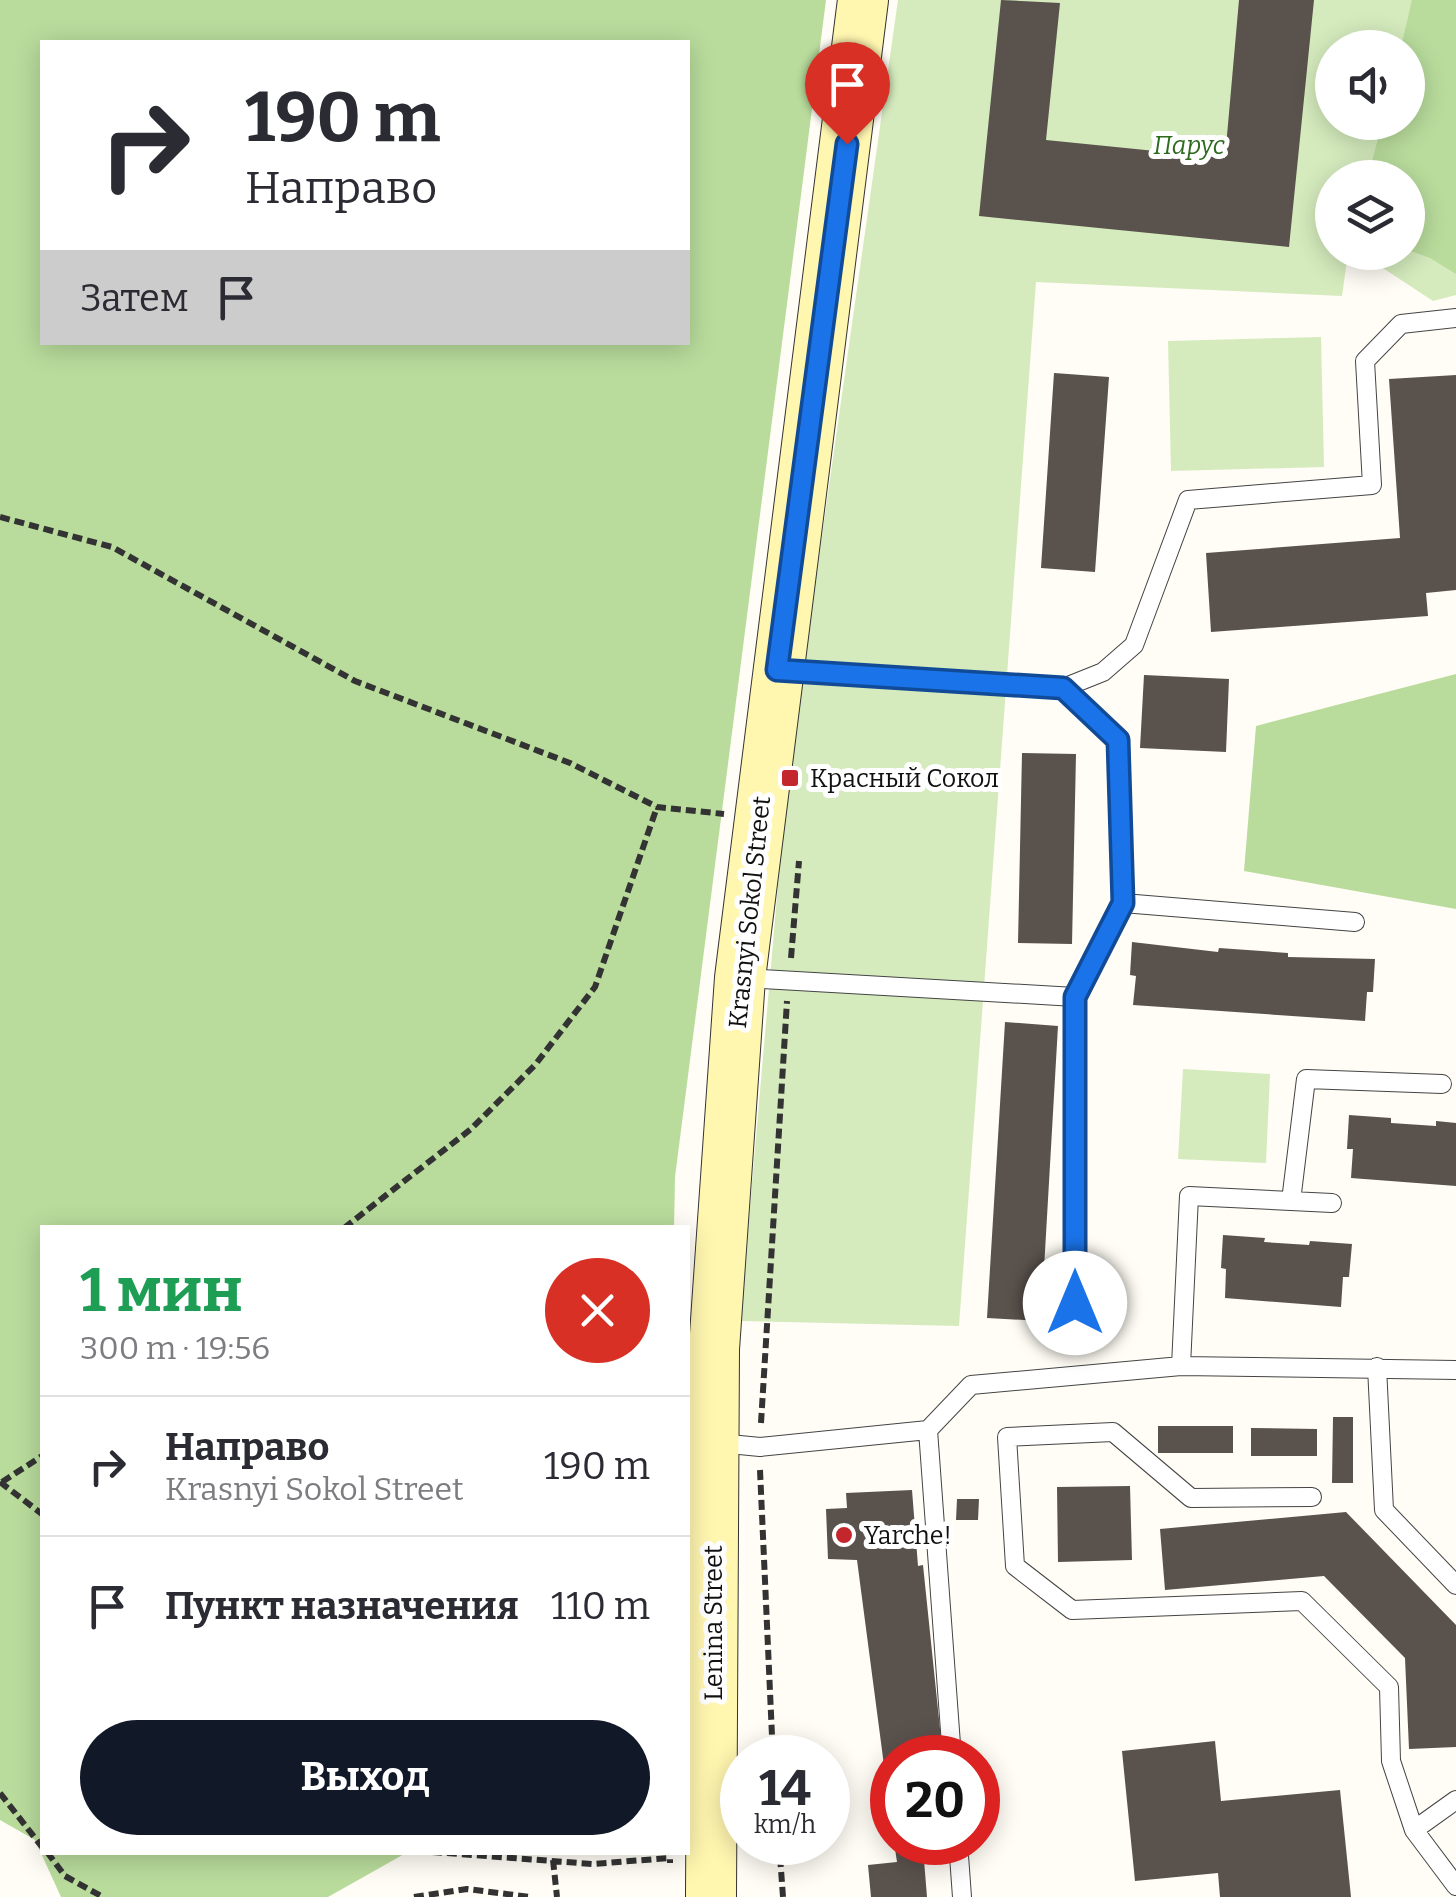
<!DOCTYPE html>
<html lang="ru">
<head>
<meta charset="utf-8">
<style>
  :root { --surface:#fff; --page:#f7f7f7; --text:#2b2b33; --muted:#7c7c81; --line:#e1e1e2; --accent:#111827 }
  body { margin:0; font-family:Bitter,serif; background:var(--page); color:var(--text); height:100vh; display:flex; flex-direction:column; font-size:38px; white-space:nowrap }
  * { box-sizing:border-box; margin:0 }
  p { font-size:32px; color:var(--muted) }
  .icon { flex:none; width:55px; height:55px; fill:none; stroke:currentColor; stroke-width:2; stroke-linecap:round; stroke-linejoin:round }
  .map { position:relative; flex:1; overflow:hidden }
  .drawer { position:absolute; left:40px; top:1225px; width:650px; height:630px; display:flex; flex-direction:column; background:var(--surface); border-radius:0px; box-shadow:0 5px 25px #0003 }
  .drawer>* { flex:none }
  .guide { position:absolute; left:40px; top:40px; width:650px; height:305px; border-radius:0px; box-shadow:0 5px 25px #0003; background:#fff; color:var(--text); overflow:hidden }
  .controls { position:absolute; left:1315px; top:30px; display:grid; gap:20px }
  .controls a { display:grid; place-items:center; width:110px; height:110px; border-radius:50%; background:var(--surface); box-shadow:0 5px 25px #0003; font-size:50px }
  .speed { position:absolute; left:720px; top:1735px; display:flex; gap:20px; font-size:50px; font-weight:700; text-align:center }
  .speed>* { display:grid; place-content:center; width:130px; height:130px; border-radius:50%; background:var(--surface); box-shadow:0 5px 25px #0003; line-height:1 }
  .speed small { font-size:25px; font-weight:400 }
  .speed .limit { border:15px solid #d22; background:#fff; color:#111 }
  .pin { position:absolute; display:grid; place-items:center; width:85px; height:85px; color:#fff; margin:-102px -42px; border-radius:50% 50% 50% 0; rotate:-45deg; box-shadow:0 0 10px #0007 }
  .pin .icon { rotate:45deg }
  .me { position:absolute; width:110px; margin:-55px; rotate:0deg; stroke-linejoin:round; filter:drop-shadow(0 0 8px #0008) }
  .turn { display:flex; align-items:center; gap:35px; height:210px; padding:0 40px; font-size:45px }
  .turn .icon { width:130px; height:130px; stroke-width:2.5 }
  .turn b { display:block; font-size:70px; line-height:85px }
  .then { display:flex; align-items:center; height:95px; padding:0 40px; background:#0003; gap:20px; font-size:38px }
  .round { display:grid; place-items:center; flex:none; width:105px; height:105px; border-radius:52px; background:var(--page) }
  .head { display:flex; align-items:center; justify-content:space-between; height:170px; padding:0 40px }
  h1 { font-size:60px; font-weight:700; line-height:75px; color:#1e9e55 }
  .button { display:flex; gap:20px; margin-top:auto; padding:20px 40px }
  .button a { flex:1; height:115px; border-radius:60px; background:var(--accent); color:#fff; font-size:40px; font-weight:700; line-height:115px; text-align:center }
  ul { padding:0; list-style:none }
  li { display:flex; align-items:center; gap:30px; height:140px; padding:0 40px; border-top:2px solid var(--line) }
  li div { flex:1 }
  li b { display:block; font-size:38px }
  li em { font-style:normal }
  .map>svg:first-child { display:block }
  .green { fill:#d5ebbd; fill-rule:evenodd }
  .forest { fill:#b9dc9c; fill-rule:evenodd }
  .building { fill:#5a524d }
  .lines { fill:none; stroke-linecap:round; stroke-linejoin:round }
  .lane-casing { stroke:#444; stroke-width:20 }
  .secondary-casing { stroke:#333; stroke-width:52 }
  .path { stroke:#333; stroke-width:6; stroke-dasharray:10 5; stroke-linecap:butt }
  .lane { stroke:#fff; stroke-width:18 }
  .secondary { stroke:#fff6b0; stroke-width:50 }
  .route-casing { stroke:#114b97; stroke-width:25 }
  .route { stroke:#1a73e8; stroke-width:18 }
  .poi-dot { fill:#c4262e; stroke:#fff; stroke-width:4 }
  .labels { text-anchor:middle; stroke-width:10; stroke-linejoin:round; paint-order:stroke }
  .park-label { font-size:25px; font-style:italic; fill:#2f6b1f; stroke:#fff }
  .poi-label { font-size:25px; fill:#111; stroke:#fff; text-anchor:start }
  .street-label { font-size:25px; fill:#111; stroke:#fff }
</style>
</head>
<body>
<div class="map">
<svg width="1456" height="1897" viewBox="0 0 1456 1897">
  <rect width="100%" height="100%" fill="#fffdf5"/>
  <path class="green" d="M898,0H1456V295L1433,301L1360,253L1408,252V178H1332V252L1348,253L1342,296L1036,282L959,1326L740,1321L787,782ZM1332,48H1408V122H1332Z
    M1321,337L1324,467L1171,471L1168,341Z
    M1183,1069L1270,1074L1266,1163L1178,1159Z"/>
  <path class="forest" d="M0,0H826L675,1177L674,1227L42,1228V1852L406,1853L328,1897H61L35,1840L0,1820ZM42,42H688V342H42Z
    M1412,0H1456V274L1430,258L1408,250V178L1368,177L1382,123L1408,122V48L1401,47Z
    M1456,674V909L1244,871L1256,726Z"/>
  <path class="building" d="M1001,0L1060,3L1046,140L1225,158L1239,0H1314L1289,247L979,216Z
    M1054,373L1109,377L1095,572L1041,568Z
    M1456,375V590L1426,593L1428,616L1211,632L1206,553L1400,538L1389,379Z
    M1144,675L1229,679L1226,752L1140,748Z
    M1022,753L1076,754L1072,944L1018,943Z
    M1132,942L1218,952L1219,948L1288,953V957L1375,959L1373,992H1367L1365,1021L1133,1005L1136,976L1130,975Z
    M1005,1022L1058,1026L1041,1321L987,1318Z
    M1349,1115L1391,1118V1123L1436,1126V1121L1456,1123V1186L1351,1178L1353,1149H1347Z
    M1223,1235L1265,1238L1264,1242L1309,1245L1310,1241L1352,1244L1349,1277H1343L1341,1307L1225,1298L1226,1269L1221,1268Z
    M1333,1417H1353V1483H1332Z
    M1158,1426H1233V1453H1158Z
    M1251,1428L1317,1429V1456H1251Z
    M1130,1486L1132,1560L1058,1562L1057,1487Z
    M912,1490L918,1566L923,1565L943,1758H892L890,1811L857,1560L828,1559L826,1509L847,1508L846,1493Z
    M957,1499H979L978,1520H956Z
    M1346,1512L1456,1625V1747L1409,1749L1405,1658L1324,1576L1165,1590L1160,1529Z
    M1215,1741L1221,1801L1340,1790L1351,1897H1220L1218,1873L1135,1881L1122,1751Z
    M894,1842H952L953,1854L924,1860L927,1897H871L868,1865L897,1862Z"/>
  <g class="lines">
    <defs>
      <path id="lane" d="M783,670L1063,688L1103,672L1134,645L1188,500L1372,485L1365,361L1401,324L1456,318
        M1063,688L1119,740L1123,903
        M745,978L1075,997L1123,903L1355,922
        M1291,1201L1306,1079L1442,1084
        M1075,1303V997
        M1181,1366L1189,1196L1332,1203
        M1377,1367L1384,1510L1456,1585
        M928,1430L952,1758
        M719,1443L760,1447L928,1430L971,1385L1181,1366L1456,1370
        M1312,1497L1191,1498L1113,1432L1007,1437L1015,1566L1072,1610L1302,1601L1389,1687L1391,1761L1414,1830L1456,1886
        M1414,1830L1456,1800
        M958,1842L962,1897"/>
      <path id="secondary" d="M711,1897L714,1349L740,978L863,0"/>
    </defs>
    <use href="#lane" class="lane-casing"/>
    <use href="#secondary" class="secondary-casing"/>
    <path class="path" d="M0,517L112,547L355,681L570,763L657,807L724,814
      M791,958L799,861
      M344,1228L471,1129L535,1065L595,987L657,807
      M761,1423L787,1001
      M760,1470L773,1758
      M0,1482L42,1514
      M2,1482L42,1456
      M0,1793L42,1847
      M779,1842L783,1897
      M47,1852L65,1876L103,1897
      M432,1852L592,1864L670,1858V1863
      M553,1860L557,1897
      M414,1897L467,1889L530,1897"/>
    <use href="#lane" class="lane"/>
    <use href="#secondary" class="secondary"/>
  </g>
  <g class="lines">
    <defs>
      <path id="route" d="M847,144L777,670L1063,688L1118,740L1123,903L1075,997V1303"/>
    </defs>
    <use href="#route" class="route-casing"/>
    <use href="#route" class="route"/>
  </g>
  <g class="poi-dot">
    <rect x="780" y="768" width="20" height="20" rx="5"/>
    <circle cx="844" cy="1535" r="10"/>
  </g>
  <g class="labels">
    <g class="park-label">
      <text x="1189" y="154">Парус</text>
    </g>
    <g class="poi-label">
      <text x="810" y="787">Красный Сокол</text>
      <text x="864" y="1544">Yarche!</text>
    </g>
    <g class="street-label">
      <text transform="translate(749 912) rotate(-84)" y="9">Krasnyi Sokol Street</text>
      <text transform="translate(713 1623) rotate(-90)" y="9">Lenina Street</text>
    </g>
  </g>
</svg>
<div class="controls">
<a><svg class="icon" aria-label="sound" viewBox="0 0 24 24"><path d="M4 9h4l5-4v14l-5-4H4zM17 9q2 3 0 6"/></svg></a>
<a><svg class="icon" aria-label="layers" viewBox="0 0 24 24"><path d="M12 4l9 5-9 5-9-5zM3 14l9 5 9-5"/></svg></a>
</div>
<div class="speed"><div>14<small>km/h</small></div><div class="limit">20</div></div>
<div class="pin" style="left:847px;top:144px;background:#d93025"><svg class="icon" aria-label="arrive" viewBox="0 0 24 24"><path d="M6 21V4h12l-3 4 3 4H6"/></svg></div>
<svg class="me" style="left:1075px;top:1303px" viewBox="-20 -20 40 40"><circle r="19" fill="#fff"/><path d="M0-13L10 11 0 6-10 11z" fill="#1a73e8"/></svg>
<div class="guide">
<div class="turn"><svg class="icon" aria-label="right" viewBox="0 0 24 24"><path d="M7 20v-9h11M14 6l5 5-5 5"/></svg><div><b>190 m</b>Направо</div></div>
<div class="then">Затем<svg class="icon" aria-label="arrive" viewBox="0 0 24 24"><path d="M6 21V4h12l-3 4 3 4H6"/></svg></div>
</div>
<section class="drawer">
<div class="head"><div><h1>1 мин</h1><p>300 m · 19:56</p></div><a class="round" style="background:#d93025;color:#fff"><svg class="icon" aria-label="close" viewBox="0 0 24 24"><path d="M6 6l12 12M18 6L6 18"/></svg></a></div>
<ul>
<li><svg class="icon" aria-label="right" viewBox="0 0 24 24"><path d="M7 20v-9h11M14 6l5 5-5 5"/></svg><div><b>Направо</b><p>Krasnyi Sokol Street</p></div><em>190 m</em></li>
<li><svg class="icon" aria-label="arrive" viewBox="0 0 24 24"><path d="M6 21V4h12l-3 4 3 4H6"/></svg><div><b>Пункт назначения</b></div><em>110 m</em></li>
</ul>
<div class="button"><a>Выход</a></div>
</section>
</div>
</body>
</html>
